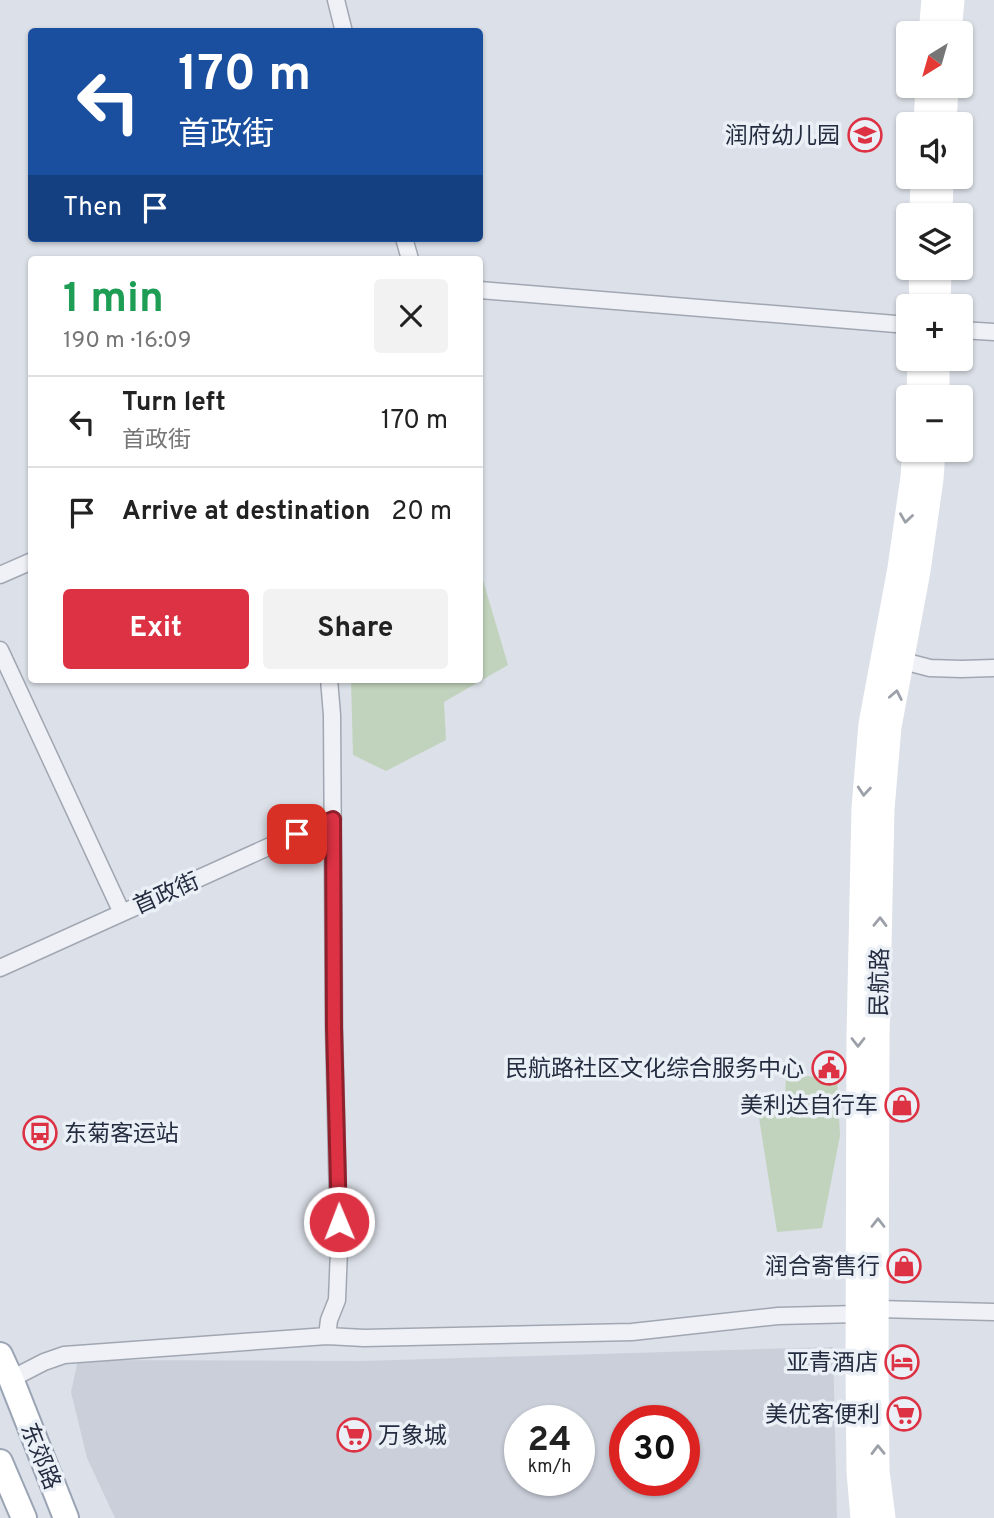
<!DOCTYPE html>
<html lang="en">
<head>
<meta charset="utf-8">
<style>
  :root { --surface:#fff; --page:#f2f2f2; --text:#222; --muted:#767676; --line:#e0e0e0; --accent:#dc3244 }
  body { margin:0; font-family:Overpass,"Noto Sans SC",sans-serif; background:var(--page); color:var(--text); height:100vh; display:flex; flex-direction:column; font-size:26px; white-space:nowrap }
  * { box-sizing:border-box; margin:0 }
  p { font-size:23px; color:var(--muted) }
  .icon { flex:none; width:38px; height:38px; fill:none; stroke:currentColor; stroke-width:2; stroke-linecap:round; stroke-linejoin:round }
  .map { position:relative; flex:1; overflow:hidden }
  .panel { position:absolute; left:28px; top:256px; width:455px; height:427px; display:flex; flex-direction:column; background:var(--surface); border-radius:7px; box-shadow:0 2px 5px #0004 }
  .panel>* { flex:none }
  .top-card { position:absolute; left:28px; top:28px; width:455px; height:214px; border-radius:7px; box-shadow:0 2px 5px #0004; background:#1a4fa0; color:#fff; overflow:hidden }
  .needle { width:46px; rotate:217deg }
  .tools { position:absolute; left:896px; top:21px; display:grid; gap:14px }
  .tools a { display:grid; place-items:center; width:77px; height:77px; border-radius:7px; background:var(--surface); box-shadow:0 2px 5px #0004; font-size:35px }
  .speed { position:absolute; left:504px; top:1405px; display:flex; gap:14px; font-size:35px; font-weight:700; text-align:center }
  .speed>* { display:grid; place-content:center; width:91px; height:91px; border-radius:50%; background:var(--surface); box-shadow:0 2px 5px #0004; line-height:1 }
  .speed small { font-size:18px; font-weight:400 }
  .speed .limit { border:10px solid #d22; background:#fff; color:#111 }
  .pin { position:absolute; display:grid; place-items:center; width:60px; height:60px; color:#fff; margin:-30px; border-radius:14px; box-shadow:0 4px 10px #0006 }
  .me { position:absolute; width:77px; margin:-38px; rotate:359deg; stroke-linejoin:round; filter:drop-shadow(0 0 5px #0008) }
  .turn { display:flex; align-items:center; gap:24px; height:147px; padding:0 35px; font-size:32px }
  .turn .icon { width:91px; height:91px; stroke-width:2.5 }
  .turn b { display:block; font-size:49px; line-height:60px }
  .then { display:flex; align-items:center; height:66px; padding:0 35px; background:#0003; gap:14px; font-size:26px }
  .round { display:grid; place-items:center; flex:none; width:74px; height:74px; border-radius:7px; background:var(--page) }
  .overview { display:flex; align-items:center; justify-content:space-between; height:119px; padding:0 35px }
  h1 { font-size:42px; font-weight:700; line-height:52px; color:#1e9e55 }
  .button { display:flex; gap:14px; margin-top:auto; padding:14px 35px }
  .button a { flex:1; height:80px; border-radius:7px; background:var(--accent); color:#fff; font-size:28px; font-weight:700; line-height:80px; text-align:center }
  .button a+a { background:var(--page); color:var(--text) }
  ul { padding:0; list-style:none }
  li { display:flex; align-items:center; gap:21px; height:91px; padding:0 35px; border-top:2px solid var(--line) }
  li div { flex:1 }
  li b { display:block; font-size:26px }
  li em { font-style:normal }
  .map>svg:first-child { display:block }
  .built { fill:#cacfda; fill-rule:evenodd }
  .green { fill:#c1d3bc }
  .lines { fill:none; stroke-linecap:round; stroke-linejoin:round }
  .minor-casing { stroke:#a1a7b2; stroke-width:19 }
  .primary-casing { stroke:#9aa4b5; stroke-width:28 }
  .minor { stroke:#eff1f6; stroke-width:16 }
  .secondary { stroke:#fff; stroke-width:23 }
  .primary { stroke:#fff; stroke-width:24 }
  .oneway { stroke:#9ca0a9 }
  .route-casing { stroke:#8f202c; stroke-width:18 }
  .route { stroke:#dc3244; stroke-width:12 }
  .labels { text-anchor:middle; stroke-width:7; stroke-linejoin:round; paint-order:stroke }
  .poi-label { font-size:23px; fill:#242d40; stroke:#ebeff6; text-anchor:end }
  .street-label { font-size:23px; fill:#242d40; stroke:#ebeff6 }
</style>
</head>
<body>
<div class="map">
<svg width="994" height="1518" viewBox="0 0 994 1518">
  <rect width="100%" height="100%" fill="#dce0e8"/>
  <path class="built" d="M833,1347L837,1518H115L87,1458L71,1392L78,1360L363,1361ZM520,1421H579V1480H520ZM625,1421H684V1480H625Z"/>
  <path class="green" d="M480,570L508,665L444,702L446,740L386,771L353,755L351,679H480Z
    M786,1075L837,1078L840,1136L822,1228L777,1232L757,1105L785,1104Z"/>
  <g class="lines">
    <defs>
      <path id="minor" d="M336,0L344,32
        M404,238L410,259
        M480,290L908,325
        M961,330L994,332
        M0,575L32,561
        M0,650L122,913
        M903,661L930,668L961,669L994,668
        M0,968L297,834L333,819
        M878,1309L994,1312
        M327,1336L364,1338L632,1332L778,1316L858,1314
        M11,1379L44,1362L64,1355L327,1336L329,1320L337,1300L339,1249L334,1027L332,715L329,679"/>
      <path id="primary" d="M0,1355L11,1379L66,1518
        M0,1462L24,1518"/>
    </defs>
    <use href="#minor" class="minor-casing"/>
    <use href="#primary" class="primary-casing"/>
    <use href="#minor" class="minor"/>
    <path class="secondary" d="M930,33L933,0
      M950,33L953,0
      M925,124L927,86
      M945,124L947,86
      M921,215L922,177
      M941,215L942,177
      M920,268L921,306
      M939,306L940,268
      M918,397L919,359
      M938,397V359
      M862,1518L858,1472L857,1369L858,1036L863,808L870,724L899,568L912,477L914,450
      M884,1518L878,1471L877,1369L878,1036L883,809L890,727L919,571L932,479L934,450"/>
    <use href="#primary" class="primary"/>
  </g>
  <defs><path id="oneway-chevron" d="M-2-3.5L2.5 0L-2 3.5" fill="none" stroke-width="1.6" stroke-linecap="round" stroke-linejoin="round" transform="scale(1.75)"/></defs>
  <g class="oneway">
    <use href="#oneway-chevron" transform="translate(906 518) rotate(98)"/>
    <use href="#oneway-chevron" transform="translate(896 695) rotate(-79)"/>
    <use href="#oneway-chevron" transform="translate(864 791) rotate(95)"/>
    <use href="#oneway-chevron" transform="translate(880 922) rotate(-89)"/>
    <use href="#oneway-chevron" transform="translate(858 1042) rotate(90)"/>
    <use href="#oneway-chevron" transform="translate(878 1223) rotate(-90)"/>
    <use href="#oneway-chevron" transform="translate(878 1450) rotate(-91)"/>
  </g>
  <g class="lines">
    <defs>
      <path id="route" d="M297,834L333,819L334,1027L339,1222"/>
    </defs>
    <use href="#route" class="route-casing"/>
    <use href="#route" class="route"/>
  </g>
  <defs>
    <symbol id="school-ring" viewBox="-11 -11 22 22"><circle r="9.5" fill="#ebeff6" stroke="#dc3244" stroke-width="1.5"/><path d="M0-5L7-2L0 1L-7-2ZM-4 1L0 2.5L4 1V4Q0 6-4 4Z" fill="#dc3244"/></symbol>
    <symbol id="civic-ring" viewBox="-11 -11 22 22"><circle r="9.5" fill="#ebeff6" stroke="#dc3244" stroke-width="1.5"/><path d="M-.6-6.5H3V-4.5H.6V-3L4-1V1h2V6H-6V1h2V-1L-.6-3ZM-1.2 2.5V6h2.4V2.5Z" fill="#dc3244"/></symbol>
    <symbol id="shop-ring" viewBox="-11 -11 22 22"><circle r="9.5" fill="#ebeff6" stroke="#dc3244" stroke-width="1.5"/><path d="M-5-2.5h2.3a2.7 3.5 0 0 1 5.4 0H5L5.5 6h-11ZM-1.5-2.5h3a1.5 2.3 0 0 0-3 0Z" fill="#dc3244"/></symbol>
    <symbol id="bus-ring" viewBox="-11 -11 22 22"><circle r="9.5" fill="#ebeff6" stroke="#dc3244" stroke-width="1.5"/><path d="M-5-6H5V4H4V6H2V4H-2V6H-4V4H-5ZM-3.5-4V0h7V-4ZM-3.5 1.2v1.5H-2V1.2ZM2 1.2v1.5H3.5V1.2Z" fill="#dc3244"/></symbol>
    <symbol id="hotel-ring" viewBox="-11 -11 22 22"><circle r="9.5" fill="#ebeff6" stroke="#dc3244" stroke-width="1.5"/><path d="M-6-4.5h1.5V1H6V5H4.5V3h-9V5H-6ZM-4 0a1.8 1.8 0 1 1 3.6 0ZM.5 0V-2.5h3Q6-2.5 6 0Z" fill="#dc3244"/></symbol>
    <symbol id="supermarket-ring" viewBox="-11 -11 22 22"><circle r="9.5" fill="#ebeff6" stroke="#dc3244" stroke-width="1.5"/><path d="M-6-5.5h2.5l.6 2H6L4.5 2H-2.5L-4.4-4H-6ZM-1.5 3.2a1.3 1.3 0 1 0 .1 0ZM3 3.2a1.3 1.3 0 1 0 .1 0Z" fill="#dc3244"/></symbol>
  </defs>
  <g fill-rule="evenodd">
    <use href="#school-ring" x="846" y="116" width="38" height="38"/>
    <use href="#civic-ring" x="810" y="1049" width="38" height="38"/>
    <use href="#shop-ring" x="883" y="1086" width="38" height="38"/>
    <use href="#bus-ring" x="21" y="1114" width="38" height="38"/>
    <use href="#shop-ring" x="885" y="1247" width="38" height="38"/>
    <use href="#hotel-ring" x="883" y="1343" width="38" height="38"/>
    <use href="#supermarket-ring" x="885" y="1395" width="38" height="38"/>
    <use href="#supermarket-ring" x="335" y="1416" width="38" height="38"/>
  </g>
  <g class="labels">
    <g class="poi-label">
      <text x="840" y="143">润府幼儿园</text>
      <text x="804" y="1076">民航路社区文化综合服务中心</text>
      <text x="878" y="1113">美利达自行车</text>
      <text x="64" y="1141" text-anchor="start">东菊客运站</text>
      <text x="880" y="1274">润合寄售行</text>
      <text x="878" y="1370">亚青酒店</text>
      <text x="880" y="1422">美优客便利</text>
      <text x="378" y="1443" text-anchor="start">万象城</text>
    </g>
    <g class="street-label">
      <text transform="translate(166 893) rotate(-24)" y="8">首政街</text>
      <text transform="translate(879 982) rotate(-89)" y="8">民航路</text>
      <text transform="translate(41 1456) rotate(68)" y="8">东郊路</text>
    </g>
  </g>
</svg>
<div class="tools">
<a><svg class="needle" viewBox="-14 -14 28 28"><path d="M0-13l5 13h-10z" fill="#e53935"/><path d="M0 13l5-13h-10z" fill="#767676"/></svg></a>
<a><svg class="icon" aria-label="sound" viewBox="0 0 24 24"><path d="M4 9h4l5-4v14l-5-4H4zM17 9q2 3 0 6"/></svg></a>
<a><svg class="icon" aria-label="layers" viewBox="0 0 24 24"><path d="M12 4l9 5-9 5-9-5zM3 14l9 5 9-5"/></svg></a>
<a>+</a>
<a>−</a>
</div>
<div class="speed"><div>24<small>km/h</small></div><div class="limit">30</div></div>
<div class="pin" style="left:297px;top:834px;background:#d93025"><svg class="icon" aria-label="arrive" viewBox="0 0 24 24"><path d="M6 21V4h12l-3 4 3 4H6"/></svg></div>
<svg class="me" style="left:339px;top:1222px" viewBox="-20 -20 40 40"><circle r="17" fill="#dc3244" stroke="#fff" stroke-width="3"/><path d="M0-11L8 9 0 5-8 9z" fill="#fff"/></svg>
<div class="top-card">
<div class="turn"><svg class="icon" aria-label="left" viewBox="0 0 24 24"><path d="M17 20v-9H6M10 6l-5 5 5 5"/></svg><div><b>170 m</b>首政街</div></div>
<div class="then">Then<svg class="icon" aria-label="arrive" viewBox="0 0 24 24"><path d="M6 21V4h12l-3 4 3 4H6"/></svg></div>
</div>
<section class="panel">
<div class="overview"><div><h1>1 min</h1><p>190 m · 16:09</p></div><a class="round"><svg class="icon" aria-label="close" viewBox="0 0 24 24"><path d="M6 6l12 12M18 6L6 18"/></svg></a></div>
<ul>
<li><svg class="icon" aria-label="left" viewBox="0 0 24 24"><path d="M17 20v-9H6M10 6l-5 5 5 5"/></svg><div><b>Turn left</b><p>首政街</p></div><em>170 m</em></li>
<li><svg class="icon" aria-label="arrive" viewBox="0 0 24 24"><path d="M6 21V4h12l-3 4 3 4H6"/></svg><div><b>Arrive at destination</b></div><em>20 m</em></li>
</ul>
<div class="button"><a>Exit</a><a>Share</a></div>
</section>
</div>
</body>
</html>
